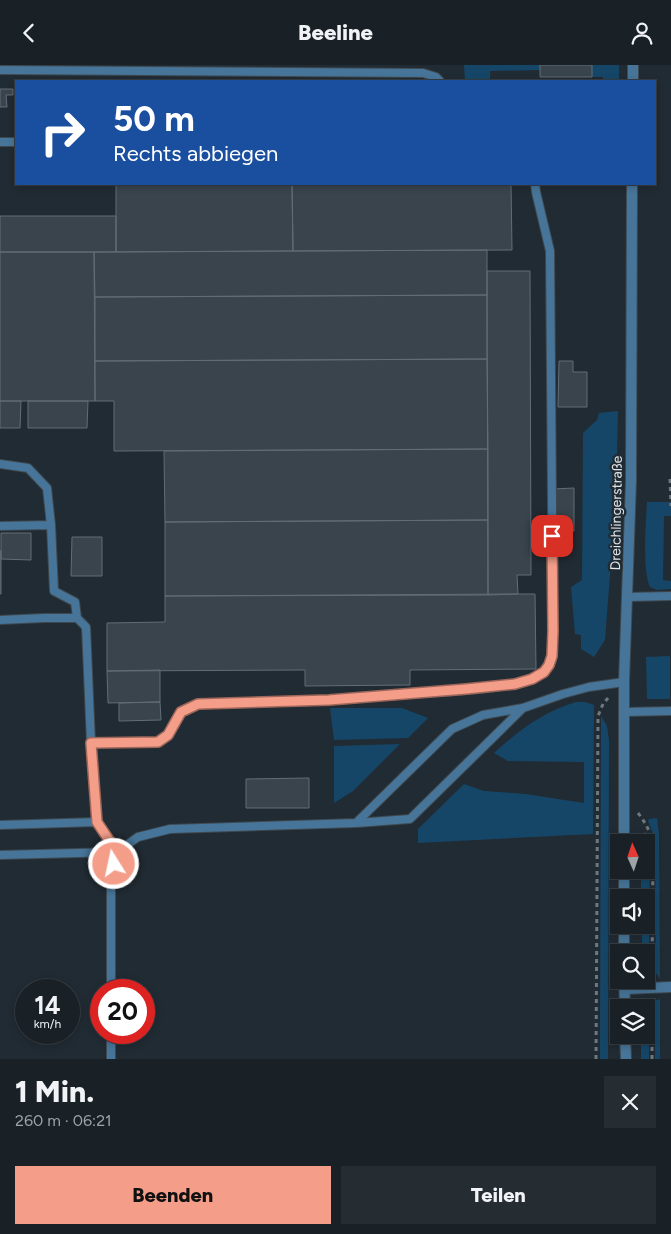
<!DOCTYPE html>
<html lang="de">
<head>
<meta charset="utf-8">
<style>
  :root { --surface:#192026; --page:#262d32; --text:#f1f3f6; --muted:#9fa3a7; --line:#373e43; --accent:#f49e8a }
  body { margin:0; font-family:Figtree,sans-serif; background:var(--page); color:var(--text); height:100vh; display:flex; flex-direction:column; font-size:19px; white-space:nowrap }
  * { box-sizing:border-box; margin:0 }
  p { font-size:16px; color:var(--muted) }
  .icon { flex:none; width:28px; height:28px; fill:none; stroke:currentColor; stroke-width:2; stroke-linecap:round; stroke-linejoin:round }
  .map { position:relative; height:994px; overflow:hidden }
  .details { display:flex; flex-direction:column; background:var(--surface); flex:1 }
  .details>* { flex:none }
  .top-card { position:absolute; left:15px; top:15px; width:641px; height:105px; border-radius:0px; box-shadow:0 2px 8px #0003,0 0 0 1px var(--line); background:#1a4fa0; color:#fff; overflow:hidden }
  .needle { width:32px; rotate:357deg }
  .buttons { position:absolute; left:610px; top:769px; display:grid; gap:10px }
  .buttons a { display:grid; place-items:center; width:45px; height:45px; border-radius:0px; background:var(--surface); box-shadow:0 2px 8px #0003,0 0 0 1px var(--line); font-size:25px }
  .speed { position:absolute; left:15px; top:914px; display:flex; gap:10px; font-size:25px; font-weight:700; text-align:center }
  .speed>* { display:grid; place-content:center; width:65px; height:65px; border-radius:50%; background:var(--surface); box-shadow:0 2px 8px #0003,0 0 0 1px var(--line); line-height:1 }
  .speed small { font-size:12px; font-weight:400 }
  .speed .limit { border:8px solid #d22; background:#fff; color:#111 }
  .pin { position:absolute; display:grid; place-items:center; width:42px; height:42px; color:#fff; margin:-21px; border-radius:10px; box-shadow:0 2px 8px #0006 }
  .me { position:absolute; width:55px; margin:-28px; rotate:350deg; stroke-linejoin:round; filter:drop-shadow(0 0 4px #0008) }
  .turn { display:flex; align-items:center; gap:18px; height:105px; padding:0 15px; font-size:22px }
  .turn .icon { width:65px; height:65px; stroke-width:2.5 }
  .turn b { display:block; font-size:35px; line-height:42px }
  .round { display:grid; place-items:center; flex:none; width:52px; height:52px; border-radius:0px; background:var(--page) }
  .head { display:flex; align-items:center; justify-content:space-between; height:85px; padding:0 15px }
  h1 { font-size:30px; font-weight:800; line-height:38px }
  .primary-button { display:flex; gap:10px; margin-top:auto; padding:10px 15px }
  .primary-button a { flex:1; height:58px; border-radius:0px; background:var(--accent); color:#111; font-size:20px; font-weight:800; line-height:58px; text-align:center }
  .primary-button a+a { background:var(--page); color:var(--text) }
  header { display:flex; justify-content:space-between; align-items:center; height:65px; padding:0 15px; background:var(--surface); font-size:22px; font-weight:800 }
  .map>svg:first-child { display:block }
  .green { fill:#164667 }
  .building { fill:#39444d; stroke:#626d77 }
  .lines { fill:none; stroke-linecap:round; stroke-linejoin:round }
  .service-casing { stroke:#3f4950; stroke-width:10 }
  .minor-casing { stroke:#3f4950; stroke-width:12 }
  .tertiary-casing { stroke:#3f4950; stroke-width:12 }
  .path { stroke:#6f787f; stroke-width:3; stroke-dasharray:4 4; stroke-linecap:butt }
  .service { stroke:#477599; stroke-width:8 }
  .minor { stroke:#477599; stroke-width:10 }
  .tertiary { stroke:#477599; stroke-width:10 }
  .route-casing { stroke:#9f675a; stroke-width:12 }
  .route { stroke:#f49e8a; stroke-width:9 }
  .labels { text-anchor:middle; stroke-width:5; stroke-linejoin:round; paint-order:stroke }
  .street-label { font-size:14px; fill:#dfe6eb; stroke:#212b33 }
</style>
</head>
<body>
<header><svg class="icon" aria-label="back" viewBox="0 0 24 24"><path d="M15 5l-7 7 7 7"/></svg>Beeline<svg class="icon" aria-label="person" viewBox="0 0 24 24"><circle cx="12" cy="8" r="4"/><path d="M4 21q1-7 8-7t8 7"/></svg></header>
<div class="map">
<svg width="671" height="994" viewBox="0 0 671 994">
  <rect width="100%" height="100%" fill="#212b33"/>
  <path class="green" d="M464,0H540V5L490,6V16H465Z
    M592,0H619V16H603V12H592Z
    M618,346L616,433L605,575L594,592L581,584V570L575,569L571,522L582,515L583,368L597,355L599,348Z
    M647,437H671V451H664L663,515L671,516V524L657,525L650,522C642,505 646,457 647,437Z
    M670,591V634H647L646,592Z
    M576,637H585L594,640L593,769L418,778V764L464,719L484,726L526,729L584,738V697L508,696L494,688C519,665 543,647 576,637Z
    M330,643H402L428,653L408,673L334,675Z
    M601,651L607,661L609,675L608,994H600Z
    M400,679L353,726L334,738V681Z
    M657,753L659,769L660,914L656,908L655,778L654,771L648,756L649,754Z
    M646,767L650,778L649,904L646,899V888L643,887L642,881V860H646V832H641V805H646V778L641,777V771L643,768Z
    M660,934V994H655V936Z
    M649,940V994H641V970H646V944Z"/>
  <path class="building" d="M540,0H592V12H540Z
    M0,24H13V30H6L7,42H0Z
    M116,119H292L293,186L116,187Z
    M292,119H511L512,185L293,186Z
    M0,151H116V187H0Z
    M487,185V230L95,232L94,187Z
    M0,187H94L95,336H0Z
    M487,206H530L531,510H517L518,529L488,530Z
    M487,230V294L95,296V232Z
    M487,294L488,384L114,386V336H95V296Z
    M559,296H573V307H587V342H558Z
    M0,336H21L20,363H0Z
    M28,336H88L87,363H28Z
    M488,384V455L165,457L164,386Z
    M574,423V466H553V424Z
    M488,455V530L165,531V457Z
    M1,468H31V495L1,494Z
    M72,472H102V511H71Z
    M0,486H1V529H0Z
    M518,529H535L536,604L410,605V620L305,621V605L107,606V558L165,557V531Z
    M160,605V637L108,638L107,606Z
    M160,637L161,655L119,656V638Z
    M309,713V743H246V714Z"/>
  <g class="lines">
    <defs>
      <path id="service" d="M0,5L423,8L436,12L440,16
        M0,77H16
        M0,399L28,403L47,423L51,460L54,526L75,537L77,553H44L0,555
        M0,461L51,460
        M628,532L671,531
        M77,553L86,562L91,678L97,757L117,787
        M624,647L671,646
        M91,678L158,677L168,670L181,647L198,639C242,637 287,638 331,635C362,633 394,630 426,628C453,626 525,624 544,606C555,597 552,579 553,566L550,186L536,127L535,119
        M356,758L410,754L523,643
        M0,760L97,757
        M0,790L117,787
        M111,925V811L117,787L138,772L170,764L356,758L452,664L483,650L523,643L563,629L589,622L624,617
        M111,968V994"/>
      <path id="minor" d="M625,924L671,922"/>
      <path id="tertiary" d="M633,0V16
        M624,778V617L631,416L632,119
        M624,805V832
        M624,860V888
        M624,915L625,942
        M625,970L626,994"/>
    </defs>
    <use href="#service" class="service-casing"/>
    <use href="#minor" class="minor-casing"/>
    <use href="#tertiary" class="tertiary-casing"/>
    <path class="path" d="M670,414L671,441
      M638,748C646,758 651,768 653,781L652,908
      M596,994L598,651L603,639L608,633
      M652,994V937"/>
    <use href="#service" class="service"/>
    <use href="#minor" class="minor"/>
    <use href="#tertiary" class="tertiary"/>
  </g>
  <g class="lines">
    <defs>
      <path id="route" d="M114,799L117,787L97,757L91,678L158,677L168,670L181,647L198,639L329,635L466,624L515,619L532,614L544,607L549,600L552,591L553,566L552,471"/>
    </defs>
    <use href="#route" class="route-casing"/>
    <use href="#route" class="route"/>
  </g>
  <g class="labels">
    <g class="street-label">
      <text transform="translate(616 448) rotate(-89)" y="5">Dreichlingerstraße</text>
    </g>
  </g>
</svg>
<div class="buttons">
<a><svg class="needle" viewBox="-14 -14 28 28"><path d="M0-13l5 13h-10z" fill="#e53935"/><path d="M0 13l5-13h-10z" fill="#9fa3a7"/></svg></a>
<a><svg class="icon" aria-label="sound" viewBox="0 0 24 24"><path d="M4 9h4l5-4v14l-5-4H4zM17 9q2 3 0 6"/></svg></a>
<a><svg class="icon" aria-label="search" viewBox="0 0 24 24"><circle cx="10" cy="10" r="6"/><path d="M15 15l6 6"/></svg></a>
<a><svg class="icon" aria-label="layers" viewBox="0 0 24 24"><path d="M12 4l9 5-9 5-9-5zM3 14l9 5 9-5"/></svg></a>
</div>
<div class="speed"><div>14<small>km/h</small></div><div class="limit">20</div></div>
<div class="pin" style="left:552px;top:471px;background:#d93025"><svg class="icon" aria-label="arrive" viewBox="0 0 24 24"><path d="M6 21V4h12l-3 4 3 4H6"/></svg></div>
<svg class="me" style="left:114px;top:799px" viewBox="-20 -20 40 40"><circle r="17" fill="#f49e8a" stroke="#fff" stroke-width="3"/><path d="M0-11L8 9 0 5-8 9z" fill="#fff"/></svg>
<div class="top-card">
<div class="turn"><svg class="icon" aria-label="right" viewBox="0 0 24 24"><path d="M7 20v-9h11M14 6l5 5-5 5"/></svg><div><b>50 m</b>Rechts abbiegen</div></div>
</div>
</div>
<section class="details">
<div class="head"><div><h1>1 Min.</h1><p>260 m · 06:21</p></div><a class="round"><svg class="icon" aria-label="close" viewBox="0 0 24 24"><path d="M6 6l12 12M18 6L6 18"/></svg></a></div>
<div class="primary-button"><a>Beenden</a><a>Teilen</a></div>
</section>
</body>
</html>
